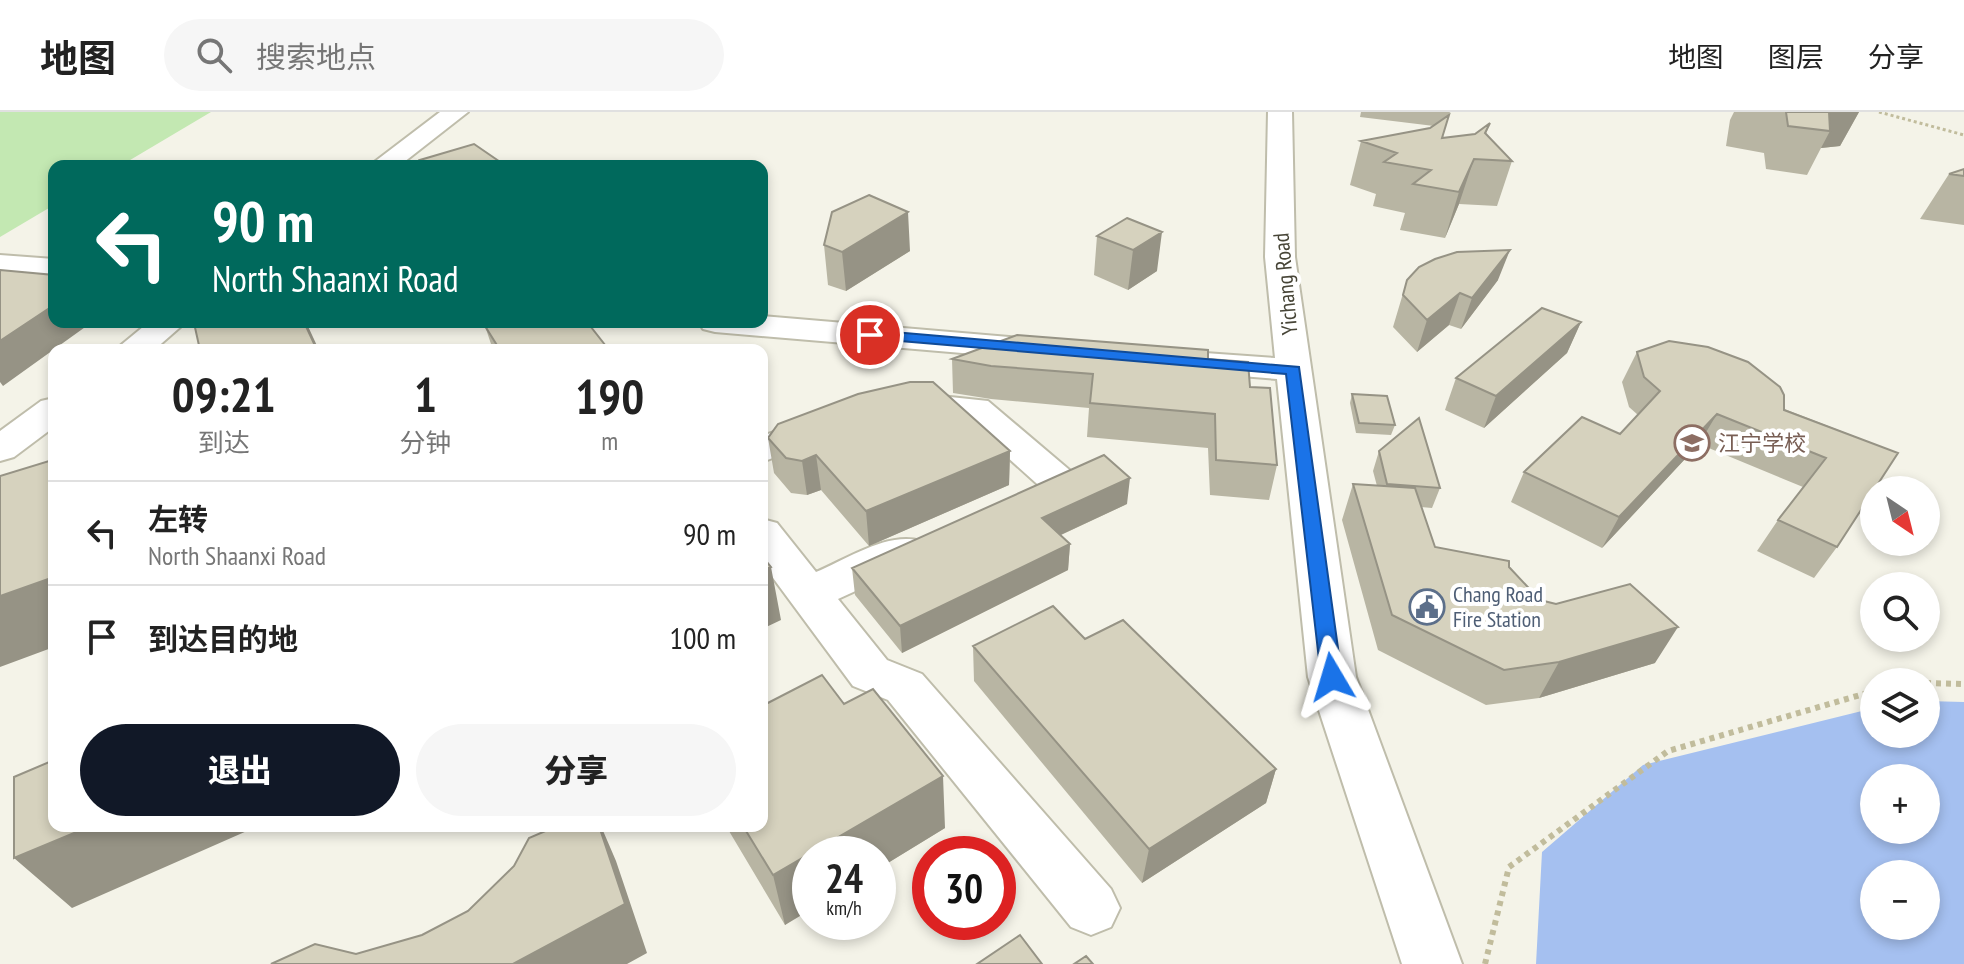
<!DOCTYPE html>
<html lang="zh">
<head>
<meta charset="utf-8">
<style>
  :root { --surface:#fff; --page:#f6f6f6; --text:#222; --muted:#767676; --line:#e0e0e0; --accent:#111827 }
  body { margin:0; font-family:"PT Sans Narrow","Noto Sans SC",sans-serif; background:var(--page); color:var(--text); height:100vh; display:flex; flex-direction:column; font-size:30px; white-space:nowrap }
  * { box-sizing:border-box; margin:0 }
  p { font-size:26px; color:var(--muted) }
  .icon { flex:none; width:44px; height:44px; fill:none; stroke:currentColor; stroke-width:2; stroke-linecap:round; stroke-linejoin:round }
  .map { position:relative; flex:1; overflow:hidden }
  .side { position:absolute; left:48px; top:232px; width:720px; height:488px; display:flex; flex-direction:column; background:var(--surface); border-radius:16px; box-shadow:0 4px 12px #0003 }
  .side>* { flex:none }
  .banner { position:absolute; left:48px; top:48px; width:720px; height:168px; border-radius:16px; box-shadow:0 4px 12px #0003; background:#00695c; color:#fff; overflow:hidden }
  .needle { width:52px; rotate:145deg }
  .fabs { position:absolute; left:1860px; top:364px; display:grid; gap:16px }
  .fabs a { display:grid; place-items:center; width:80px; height:80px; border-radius:50%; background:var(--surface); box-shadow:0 4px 12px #0003; font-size:40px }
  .speed { position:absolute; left:792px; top:724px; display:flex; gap:16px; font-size:40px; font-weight:700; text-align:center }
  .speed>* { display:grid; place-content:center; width:104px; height:104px; border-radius:50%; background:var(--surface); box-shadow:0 4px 12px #0003; line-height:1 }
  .speed small { font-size:20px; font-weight:400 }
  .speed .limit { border:12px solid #d22; background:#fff; color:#111 }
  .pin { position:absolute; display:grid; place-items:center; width:68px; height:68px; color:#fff; margin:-34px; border:4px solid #fff; border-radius:50%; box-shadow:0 2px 8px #0007 }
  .me { position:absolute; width:88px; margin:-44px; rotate:353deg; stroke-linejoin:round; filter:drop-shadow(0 0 6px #0008) }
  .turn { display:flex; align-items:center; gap:28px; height:168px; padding:0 32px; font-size:36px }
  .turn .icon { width:104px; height:104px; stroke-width:2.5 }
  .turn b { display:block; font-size:56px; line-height:68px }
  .eta { display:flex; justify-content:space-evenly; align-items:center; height:136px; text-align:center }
  .eta b { font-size:48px; font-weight:800; line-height:56px }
  .action { display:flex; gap:16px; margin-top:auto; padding:16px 32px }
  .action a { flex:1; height:92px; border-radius:48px; background:var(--accent); color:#fff; font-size:32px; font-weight:800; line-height:92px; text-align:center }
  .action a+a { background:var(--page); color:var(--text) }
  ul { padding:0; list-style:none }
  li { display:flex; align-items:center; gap:24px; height:104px; padding:0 32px; border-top:2px solid var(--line) }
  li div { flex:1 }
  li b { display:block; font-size:30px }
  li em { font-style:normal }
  header { display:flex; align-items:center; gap:48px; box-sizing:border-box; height:112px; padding:0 40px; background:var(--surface); border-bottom:2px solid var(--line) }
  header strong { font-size:38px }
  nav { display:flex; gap:44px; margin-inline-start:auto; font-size:28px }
  .search { width:560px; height:72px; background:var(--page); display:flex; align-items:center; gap:20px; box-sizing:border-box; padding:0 28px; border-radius:44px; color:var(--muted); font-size:30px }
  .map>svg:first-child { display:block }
  .green { fill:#c3e8b2 }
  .water { fill:#a5c0f0; fill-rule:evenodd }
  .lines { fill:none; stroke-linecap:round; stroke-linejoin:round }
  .minor-casing { stroke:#bfbdab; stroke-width:4 }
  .path-far1 { stroke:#c1bc9c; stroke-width:3; stroke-dasharray:3 3; stroke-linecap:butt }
  .path { stroke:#c1bc9c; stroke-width:6; stroke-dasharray:5 5; stroke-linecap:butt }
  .minor { fill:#fff; fill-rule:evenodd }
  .wall { fill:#b8b5a3 }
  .shaded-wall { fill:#969385 }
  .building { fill:#d6d2be; stroke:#969385; stroke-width:2 }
  .route { fill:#1a73e8; stroke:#114b97; stroke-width:2 }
  .labels { text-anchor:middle; stroke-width:8; stroke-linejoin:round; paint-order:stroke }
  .street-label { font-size:22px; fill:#474537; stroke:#fff }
  .education-label { font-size:22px; fill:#785e54; stroke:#fff; text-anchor:start }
  .service-label { font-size:22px; fill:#4e5e75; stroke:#fff; text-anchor:start }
</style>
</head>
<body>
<header>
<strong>地图</strong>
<div class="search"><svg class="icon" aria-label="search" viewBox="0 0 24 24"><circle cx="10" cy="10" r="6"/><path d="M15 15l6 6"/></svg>搜索地点</div>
<nav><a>地图</a><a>图层</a><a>分享</a></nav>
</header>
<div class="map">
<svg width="1964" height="852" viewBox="0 0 1964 852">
  <rect width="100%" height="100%" fill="#f4f3e8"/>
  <path class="green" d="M0,0H211L120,54H54V93L0,125Z"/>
  <path class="water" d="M1926,589L1964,590V852H1536L1542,740L1643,653L1874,596V622H1926ZM1874,666H1926V718H1874ZM1874,762H1926V814H1874Z"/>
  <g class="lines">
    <defs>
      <path id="minor" d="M440,0H468L399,54H369Z
        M1268,0H1292L1295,145L1356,565L1462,852H1402L1308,565L1277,267L1191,260L1179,257L1174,250L1179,243L1191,240L1275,246L1265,145Z
        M0,143L54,147V165L0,161Z
        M762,204L1045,228L1057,231L1062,238L1057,245L1045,248L715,220L703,217L699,210H762Z
        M149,210H186L154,238H115Z
        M903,280L988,289L1073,361L1079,370L1073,379L1059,383L1045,379L965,307L890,299L885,291L890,283Z
        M54,286V315L14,345L0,349V319L41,289Z
        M824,303L837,306L843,314L837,322L762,350V324Z
        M762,407L777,411L816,460C847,447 888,419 921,429L927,439L921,449L838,487L887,548L922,562L1111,777L1120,796L1111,815L1091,823L1071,815L888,588L853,574L762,451Z"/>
    </defs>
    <use href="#minor" class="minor-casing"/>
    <path class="path-far1" d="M1879,0L1964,23"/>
    <path class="path" d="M1926,571L1964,572
      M1485,852L1509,755L1668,639L1874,579"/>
    <use href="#minor" class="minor"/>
  </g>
  <path class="wall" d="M1361,0H1450L1442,26L1475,22L1490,11L1486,22L1512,49L1497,94L1459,92L1445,126L1400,118L1405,101L1373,94L1376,82L1350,73L1361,29L1430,16L1434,14L1360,5Z
    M1734,0H1859L1840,34L1821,36L1807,63L1766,57L1764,41L1726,34L1730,8Z
    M1964,57V113L1920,107L1949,62Z
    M1127,106L1157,159L1128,178L1094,163L1097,124Z
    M824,133L910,139L846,179L828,173Z
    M1407,168H1498L1461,217L1449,213L1417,240L1393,215Z
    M1581,210L1567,241L1484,316L1445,298L1456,266Z
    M485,214L609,238H493Z
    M1637,240L1898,341L1837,435L1814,466L1757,439L1778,408L1803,375L1699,332L1602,436L1511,390L1524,360L1620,322L1638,303L1629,295L1622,270Z
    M952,247H1208L1250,275L1277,353L1269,388L1210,383L1208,336L1087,325L1089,296L991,287L953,281Z
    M1352,282L1395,313L1391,323L1356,321L1350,291Z
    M768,326L1010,339L1009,373L869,434L821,378L807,383L791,381L774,361Z
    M1379,339L1440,376L1432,396L1421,395L1435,435L1509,455L1540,488L1655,551L1539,586L1486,593L1378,538L1342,408L1353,372L1377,374L1373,359Z
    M1127,392L1061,423L1070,432L1068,458L902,541L855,483L852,456Z
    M1085,527L1276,657L1266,691L1142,771L974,569L973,534Z
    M844,592L945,716L878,757V742L785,813L726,714H762Z"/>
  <path class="shaded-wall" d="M1827,0H1859L1840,34L1821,36L1830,19Z
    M1474,47L1459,92L1445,126L1459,80Z
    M908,100L910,139L846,179L842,140Z
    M1162,120L1157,159L1128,178L1133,138Z
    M1510,138L1498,168L1461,217L1472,186Z
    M1460,181L1449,213L1417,240L1427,208Z
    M54,193V210H87L88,213L3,274L0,270V229Z
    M304,210H306L319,238H317Z
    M1581,210L1567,241L1484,316L1496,284Z
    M1717,302L1699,332L1602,436L1619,405Z
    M1010,339L1009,373L869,434L866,399Z
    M816,343L821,378L807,383L802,349Z
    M49,349L54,356V400Z
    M1130,366L1127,392L1041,432L1042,406Z
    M1070,432L1068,458L902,541L900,514Z
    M771,455L781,508L762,517V459Z
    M54,465V535L0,555V484Z
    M1678,515L1655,551L1539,586L1559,550Z
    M1276,657L1266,691L1142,771L1149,737Z
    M943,664L945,716L878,757V742H810V798L785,813L773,763Z
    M91,714H258L72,796L14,746Z
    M599,714H601L616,749L647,841L627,852H513Z"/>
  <path class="building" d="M1786,0H1829L1830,19L1788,14Z
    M1449,3L1442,26L1475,22L1490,11L1485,21L1512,49L1474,47L1459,80L1413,72L1431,58L1384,50L1397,41L1361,29L1430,16Z
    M474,32L506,54H428L420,48Z
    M1964,57V64L1949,62Z
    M869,83L908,100L842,140L824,133L832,100Z
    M1127,106L1162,120L1133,138L1097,124Z
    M1510,138L1472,186L1460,181L1427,208L1403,183L1407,168L1419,155L1435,147L1457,140Z
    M0,158L54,163V193L0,229Z
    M1542,196L1581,210L1496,284L1456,266Z
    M197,210H304L317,238H200L194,211Z
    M500,210H587L609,238H500L485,214Z
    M1017,223L1208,238V247L1248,250L1250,275L1270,276L1277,353L1216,348L1215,302L1090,291L1093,262L991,254L952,247Z
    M1669,229L1708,235L1748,250L1780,275L1784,283V298L1898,341L1837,435L1778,408L1826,346L1717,302L1619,405L1524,360L1582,305L1620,322L1660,279L1644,265L1637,240Z
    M910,270H933L1010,339L866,399L816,343L802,349L786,346L768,326L778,312L858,282Z
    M1352,282L1387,284L1395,313L1359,311Z
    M1419,306L1440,376L1387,372L1379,339Z
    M1104,343L1130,366L1042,406L1070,432L900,514L852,456Z
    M49,349L54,400V465L0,484V364Z
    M1353,372L1415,376L1435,435L1509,449V455L1540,488L1556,492L1630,472L1678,515L1559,550L1504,558L1392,503Z
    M762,444L771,455L762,459Z
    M1053,494L1085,527L1123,508L1276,657L1149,737L973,534Z
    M822,563L844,592L873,577L943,664L773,763L743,714H762V594Z
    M54,648V714H91L14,746V665Z
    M557,714H599L625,792L513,852H271L315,832L356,842L422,823L468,799L514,754L529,726Z
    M1020,823L1042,852H977Z
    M1086,844L1093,852H1074Z"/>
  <path class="route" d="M870,218L1299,255L1342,565L1339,570H1324L1321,565L1286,262L865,226L863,223Z"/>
  <defs>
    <symbol id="school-ring" viewBox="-11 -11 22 22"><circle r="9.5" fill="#fff" stroke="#8d6e63" stroke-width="1.5"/><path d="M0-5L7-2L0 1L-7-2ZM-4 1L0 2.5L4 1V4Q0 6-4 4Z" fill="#8d6e63"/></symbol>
    <symbol id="civic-ring" viewBox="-11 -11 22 22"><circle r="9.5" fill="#fff" stroke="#5c6f8a" stroke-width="1.5"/><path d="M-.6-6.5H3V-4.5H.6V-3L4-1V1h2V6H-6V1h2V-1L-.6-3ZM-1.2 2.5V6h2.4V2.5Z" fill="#5c6f8a"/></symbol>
  </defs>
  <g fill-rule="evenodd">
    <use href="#school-ring" x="1672" y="311" width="40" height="40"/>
    <use href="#civic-ring" x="1407" y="475" width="40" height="40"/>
  </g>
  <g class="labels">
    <g class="street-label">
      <text transform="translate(1285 172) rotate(-95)" y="8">Yichang Road</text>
    </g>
    <g class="education-label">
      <text x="1718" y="339">江宁学校</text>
    </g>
    <g class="service-label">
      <text x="1453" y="490">Chang Road<tspan x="1453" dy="25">Fire Station</tspan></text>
    </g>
  </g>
</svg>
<div class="fabs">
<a><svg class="needle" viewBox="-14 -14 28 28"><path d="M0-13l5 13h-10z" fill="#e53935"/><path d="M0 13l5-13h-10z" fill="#767676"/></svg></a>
<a><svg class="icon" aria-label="search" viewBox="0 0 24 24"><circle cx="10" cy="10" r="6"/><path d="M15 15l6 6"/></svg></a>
<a><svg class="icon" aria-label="layers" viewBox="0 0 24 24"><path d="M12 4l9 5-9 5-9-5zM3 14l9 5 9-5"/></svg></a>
<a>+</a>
<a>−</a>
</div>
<div class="speed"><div>24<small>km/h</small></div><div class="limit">30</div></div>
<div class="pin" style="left:870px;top:223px;background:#d93025"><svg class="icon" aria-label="arrive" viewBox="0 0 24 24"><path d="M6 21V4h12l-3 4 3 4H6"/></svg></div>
<svg class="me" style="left:1332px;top:565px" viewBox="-20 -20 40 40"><path d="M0-17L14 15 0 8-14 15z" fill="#1a73e8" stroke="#fff" stroke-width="4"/></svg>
<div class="banner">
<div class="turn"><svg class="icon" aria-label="left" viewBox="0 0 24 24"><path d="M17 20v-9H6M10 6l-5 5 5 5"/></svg><div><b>90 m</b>North Shaanxi Road</div></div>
</div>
<section class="side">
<div class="eta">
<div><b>09:21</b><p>到达</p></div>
<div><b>1</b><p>分钟</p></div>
<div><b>190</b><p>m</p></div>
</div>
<ul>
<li><svg class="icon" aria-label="left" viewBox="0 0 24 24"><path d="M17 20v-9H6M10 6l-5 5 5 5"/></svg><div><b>左转</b><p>North Shaanxi Road</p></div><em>90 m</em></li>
<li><svg class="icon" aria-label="arrive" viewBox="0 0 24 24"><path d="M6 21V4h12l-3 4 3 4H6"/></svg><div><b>到达目的地</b></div><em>100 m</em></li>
</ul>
<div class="action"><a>退出</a><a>分享</a></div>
</section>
</div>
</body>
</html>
